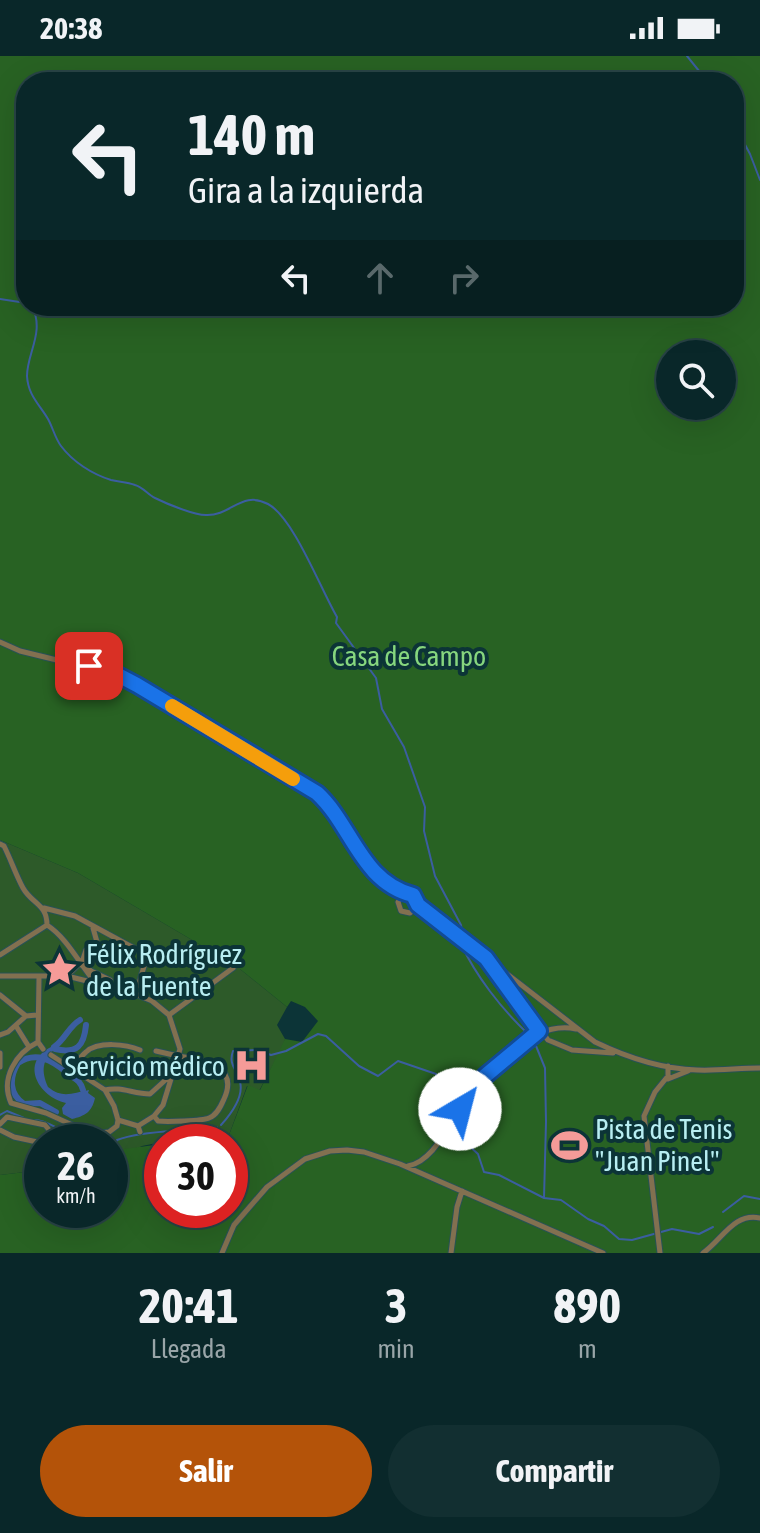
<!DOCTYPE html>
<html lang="es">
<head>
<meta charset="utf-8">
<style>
  :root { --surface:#092729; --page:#122f31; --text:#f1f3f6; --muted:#99a5a8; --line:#294446; --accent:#b45309 }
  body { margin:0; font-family:"Asap Condensed",sans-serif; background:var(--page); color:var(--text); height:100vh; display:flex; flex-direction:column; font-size:30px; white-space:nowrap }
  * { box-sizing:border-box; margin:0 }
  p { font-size:26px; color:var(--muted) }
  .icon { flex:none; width:44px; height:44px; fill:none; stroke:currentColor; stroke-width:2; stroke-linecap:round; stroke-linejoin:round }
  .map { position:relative; height:1197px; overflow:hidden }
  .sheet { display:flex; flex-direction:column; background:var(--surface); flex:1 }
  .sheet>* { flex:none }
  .guide { position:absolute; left:16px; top:16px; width:728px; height:244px; border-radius:32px; box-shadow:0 8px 32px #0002,0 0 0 2px var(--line); background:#092729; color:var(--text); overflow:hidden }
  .tools { position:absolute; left:656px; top:284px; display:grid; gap:16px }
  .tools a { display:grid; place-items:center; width:80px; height:80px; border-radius:50%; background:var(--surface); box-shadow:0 8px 32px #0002,0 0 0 2px var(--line); font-size:40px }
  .speed { position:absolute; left:24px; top:1068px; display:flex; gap:16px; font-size:40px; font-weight:700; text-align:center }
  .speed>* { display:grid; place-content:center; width:104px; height:104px; border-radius:50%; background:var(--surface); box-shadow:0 8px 32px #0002,0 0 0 2px var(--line); line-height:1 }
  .speed small { font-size:20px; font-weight:400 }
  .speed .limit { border:12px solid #d22; background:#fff; color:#111 }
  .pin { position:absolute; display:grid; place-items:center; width:68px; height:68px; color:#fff; margin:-34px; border-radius:16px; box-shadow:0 4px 12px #0006 }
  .me { position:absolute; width:88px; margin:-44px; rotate:37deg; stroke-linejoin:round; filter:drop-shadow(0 0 6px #0008) }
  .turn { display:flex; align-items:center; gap:28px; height:168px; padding:0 40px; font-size:36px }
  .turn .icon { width:104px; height:104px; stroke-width:2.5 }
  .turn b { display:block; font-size:56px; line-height:68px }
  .lanes { display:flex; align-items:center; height:76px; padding:0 40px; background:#0003; justify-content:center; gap:40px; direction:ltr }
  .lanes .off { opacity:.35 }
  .eta { display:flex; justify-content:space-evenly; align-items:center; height:136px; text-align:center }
  .eta b { font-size:48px; font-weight:700; line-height:56px }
  .primary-button { display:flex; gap:16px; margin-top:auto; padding:16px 40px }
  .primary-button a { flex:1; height:92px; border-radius:48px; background:var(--accent); color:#fff; font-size:32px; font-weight:700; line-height:92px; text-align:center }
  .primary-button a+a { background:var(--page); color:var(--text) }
  .status { display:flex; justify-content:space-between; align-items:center; height:56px; padding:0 40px; background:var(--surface); direction:ltr }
  .status svg { height:22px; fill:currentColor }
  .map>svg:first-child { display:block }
  .green { fill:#2d5a29 }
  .forest { fill:#286223; fill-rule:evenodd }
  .water { fill:#3b5ea0 }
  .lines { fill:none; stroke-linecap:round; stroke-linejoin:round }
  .stream { stroke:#3b5ea0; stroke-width:2 }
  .canal { stroke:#3b5ea0; stroke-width:6 }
  .minor-casing { stroke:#285255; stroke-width:7 }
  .minor { stroke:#827050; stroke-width:5 }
  .route-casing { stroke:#114b97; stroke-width:20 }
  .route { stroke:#1a73e8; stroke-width:14 }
  .slow { stroke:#f59e0b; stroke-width:14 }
  .labels { text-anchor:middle; stroke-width:8; stroke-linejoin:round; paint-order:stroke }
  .park-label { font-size:28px; fill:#86d67e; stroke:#0c3437 }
  .poi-label { font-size:28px; fill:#b8eef2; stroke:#0c3437; text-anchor:start }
</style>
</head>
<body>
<div class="status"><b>20:38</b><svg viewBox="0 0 49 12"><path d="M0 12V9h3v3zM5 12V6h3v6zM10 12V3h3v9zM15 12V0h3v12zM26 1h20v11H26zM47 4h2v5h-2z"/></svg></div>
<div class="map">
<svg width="760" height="1197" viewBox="0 0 760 1197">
  <rect width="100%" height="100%" fill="#0c3437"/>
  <path class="green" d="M0,784L78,817L233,908H240V913L287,951L277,969L285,983L284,988L259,1035L247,1030L229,1079L222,1086H162L142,1090L110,1106V1086H42V1114L0,1119Z"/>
  <path class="forest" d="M0,0H760V1197H0V1119L42,1114V1154H110V1106L115,1105L124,1093L162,1088V1154H230V1086H222L229,1079L248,1029L260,1034L285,983L302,986L318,965L305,951L291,945L287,951L240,913V908H233L78,817L0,784ZM26,26H734V250H26ZM670,298H722V350H670Z"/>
  <path class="water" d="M51,991L55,993C42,1004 41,1015 48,1031C63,1043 72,1037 89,1034L88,1037L95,1042C92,1056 85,1060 72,1063L63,1058L62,1052L66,1047C39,1041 19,1007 51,991Z"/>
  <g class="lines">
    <path class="stream" d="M687,0L708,26
      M734,68L750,98L760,124
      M0,243L26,247
      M32,250C45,276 27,297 27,320C28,339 39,348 48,363C53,372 55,382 61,390C73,406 92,418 111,424C119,426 127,426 135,429C143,431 148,439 155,442C167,448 194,459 206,459C231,460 242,434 268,448C294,462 321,534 337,561L336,567L376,622L382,653L404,691L425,751L424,775L435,820L461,869L462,875
      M461,888C476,920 501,952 526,976
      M534,985L545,1012L546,1066L544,1142
      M0,1059L7,1055L24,1062
      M35,1064C49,1064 60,1077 74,1078L81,1086
      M221,1069C230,1059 244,1041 240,1026C237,1013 228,1009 233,995L257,994L271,999L286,995L318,978L326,980L359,1010L378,1020L398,1005L436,1018L442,1029L437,1072L442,1075
      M447,1079L466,1087L478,1098L484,1116L499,1119L544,1142L561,1144L588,1163L604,1170L619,1183L632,1184L672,1173L699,1178L713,1171
      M110,1100L117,1084C133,1078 156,1076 174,1075C191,1075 201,1081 217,1071
      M723,1156L744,1140L760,1143"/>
    <path class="canal" d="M54,991C65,984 68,971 80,964
      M55,993C77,998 84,990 86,969
      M56,1056L40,1047L24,1048C9,1038 9,1022 18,1007C36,995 52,1004 66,1016C74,1023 80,1023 83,1034"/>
    <defs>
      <path id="minor" d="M0,586L20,595L118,619L317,737L333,754L361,801L404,838
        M0,788L4,790C11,804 16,819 23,832C32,848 47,848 47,869L0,899
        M404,838L413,839L418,849L595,986C626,1001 662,1013 697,1014C718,1015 739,1012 760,1012
        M404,838L398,846L401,855L410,857L418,849
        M47,869C67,882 79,907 94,925
        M83,907L91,915L110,924
        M81,909L86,894L97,886L93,872
        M492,909L548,984L572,994L613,997
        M0,920H67L131,936L139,928L146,903L143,897L75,860L44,852
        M67,920L80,907
        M39,922L38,986L43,993
        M131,936L152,945L169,959
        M0,939L26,960L37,959
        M16,970L29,991
        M0,979L8,976L26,960
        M38,986C16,997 0,1022 11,1047L46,1057L92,1078
        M156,995L178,1000L180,993L169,959L233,912
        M0,997V1011
        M51,999L105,1034L114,1050L118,1064
        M72,1012C76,1007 81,1000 86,996C98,985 126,988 140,994
        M668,1023L688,1015
        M105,1034C121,1030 133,1038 150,1038L171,1019
        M0,1068L7,1061L45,1069L55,1081L44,1086
        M0,1074L14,1081L42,1087
        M140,1076L138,1070L154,1060L158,1065C166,1066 203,1065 209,1062C217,1059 221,1050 224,1043C240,1008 201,1004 178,1000L163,1049L154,1060
        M55,1081L67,1086
        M85,1086L92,1078L109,1076L117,1070L118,1064L138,1070
        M408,1110C433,1105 446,1073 460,1053C484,1018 530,963 576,973
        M222,1197L234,1169L267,1131L305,1103L330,1095L347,1094L364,1096L400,1108L603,1197
        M451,1197L457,1151L462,1135
        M660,1197L644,1060L655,1036L668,1020V1010
        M703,1197C722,1184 734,1156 760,1162"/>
    </defs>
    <use href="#minor" class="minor-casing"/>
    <use href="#minor" class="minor"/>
  </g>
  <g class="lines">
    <defs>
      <path id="route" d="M89,610L118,619L137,629L317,737C352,769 361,826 413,839L418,849L486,902L539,975L485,1020L460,1053"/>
    </defs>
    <use href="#route" class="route-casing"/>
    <use href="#route" class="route"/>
    <path class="slow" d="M172,650L293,723"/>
  </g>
  <defs>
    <symbol id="sight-bare" viewBox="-9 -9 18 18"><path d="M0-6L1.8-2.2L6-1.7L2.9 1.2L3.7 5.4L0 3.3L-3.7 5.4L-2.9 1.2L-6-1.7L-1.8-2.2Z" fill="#f59b98" stroke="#0c3437" stroke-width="2.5" paint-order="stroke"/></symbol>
    <symbol id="hospital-bare" viewBox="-9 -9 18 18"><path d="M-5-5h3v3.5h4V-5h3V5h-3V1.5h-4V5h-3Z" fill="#f59b98" stroke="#0c3437" stroke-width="2.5" paint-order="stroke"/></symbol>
    <symbol id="stadium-bare" viewBox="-9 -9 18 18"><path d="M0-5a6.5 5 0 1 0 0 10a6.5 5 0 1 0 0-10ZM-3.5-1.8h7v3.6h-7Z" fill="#f59b98" stroke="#0c3437" stroke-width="2.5" paint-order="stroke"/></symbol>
  </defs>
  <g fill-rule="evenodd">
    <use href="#sight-bare" x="34" y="888" width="51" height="51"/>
    <use href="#hospital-bare" x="226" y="984" width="51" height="51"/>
    <use href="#stadium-bare" x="544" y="1064" width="51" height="51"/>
  </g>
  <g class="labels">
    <g class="park-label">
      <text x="409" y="610">Casa de Campo</text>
    </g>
    <g class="poi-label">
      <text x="86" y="908">Félix Rodríguez<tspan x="86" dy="32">de la Fuente</tspan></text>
      <text x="225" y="1020" text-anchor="end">Servicio médico</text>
      <text x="595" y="1083">Pista de Tenis<tspan x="595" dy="32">"Juan Pinel"</tspan></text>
    </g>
  </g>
</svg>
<div class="tools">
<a><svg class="icon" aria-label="search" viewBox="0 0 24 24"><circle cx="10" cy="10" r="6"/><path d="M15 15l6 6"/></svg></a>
</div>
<div class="speed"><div>26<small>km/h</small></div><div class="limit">30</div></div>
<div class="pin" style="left:89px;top:610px;background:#d93025"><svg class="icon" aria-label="arrive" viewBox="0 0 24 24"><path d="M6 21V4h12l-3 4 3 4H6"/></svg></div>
<svg class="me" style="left:460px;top:1053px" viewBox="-20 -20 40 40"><circle r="19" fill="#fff"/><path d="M0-13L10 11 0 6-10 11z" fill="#1a73e8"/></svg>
<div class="guide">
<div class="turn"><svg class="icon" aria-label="left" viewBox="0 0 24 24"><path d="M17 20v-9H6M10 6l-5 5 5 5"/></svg><div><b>140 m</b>Gira a la izquierda</div></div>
<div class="lanes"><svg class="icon" aria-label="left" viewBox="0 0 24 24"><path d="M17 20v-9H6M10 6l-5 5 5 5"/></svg><svg class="icon off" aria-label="ahead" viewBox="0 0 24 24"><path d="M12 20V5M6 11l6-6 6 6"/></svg><svg class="icon off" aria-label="right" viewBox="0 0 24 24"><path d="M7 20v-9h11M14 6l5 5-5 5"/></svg></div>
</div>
</div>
<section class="sheet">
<div class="eta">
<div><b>20:41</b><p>Llegada</p></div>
<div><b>3</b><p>min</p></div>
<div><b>890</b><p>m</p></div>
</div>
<div class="primary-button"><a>Salir</a><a>Compartir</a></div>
</section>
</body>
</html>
